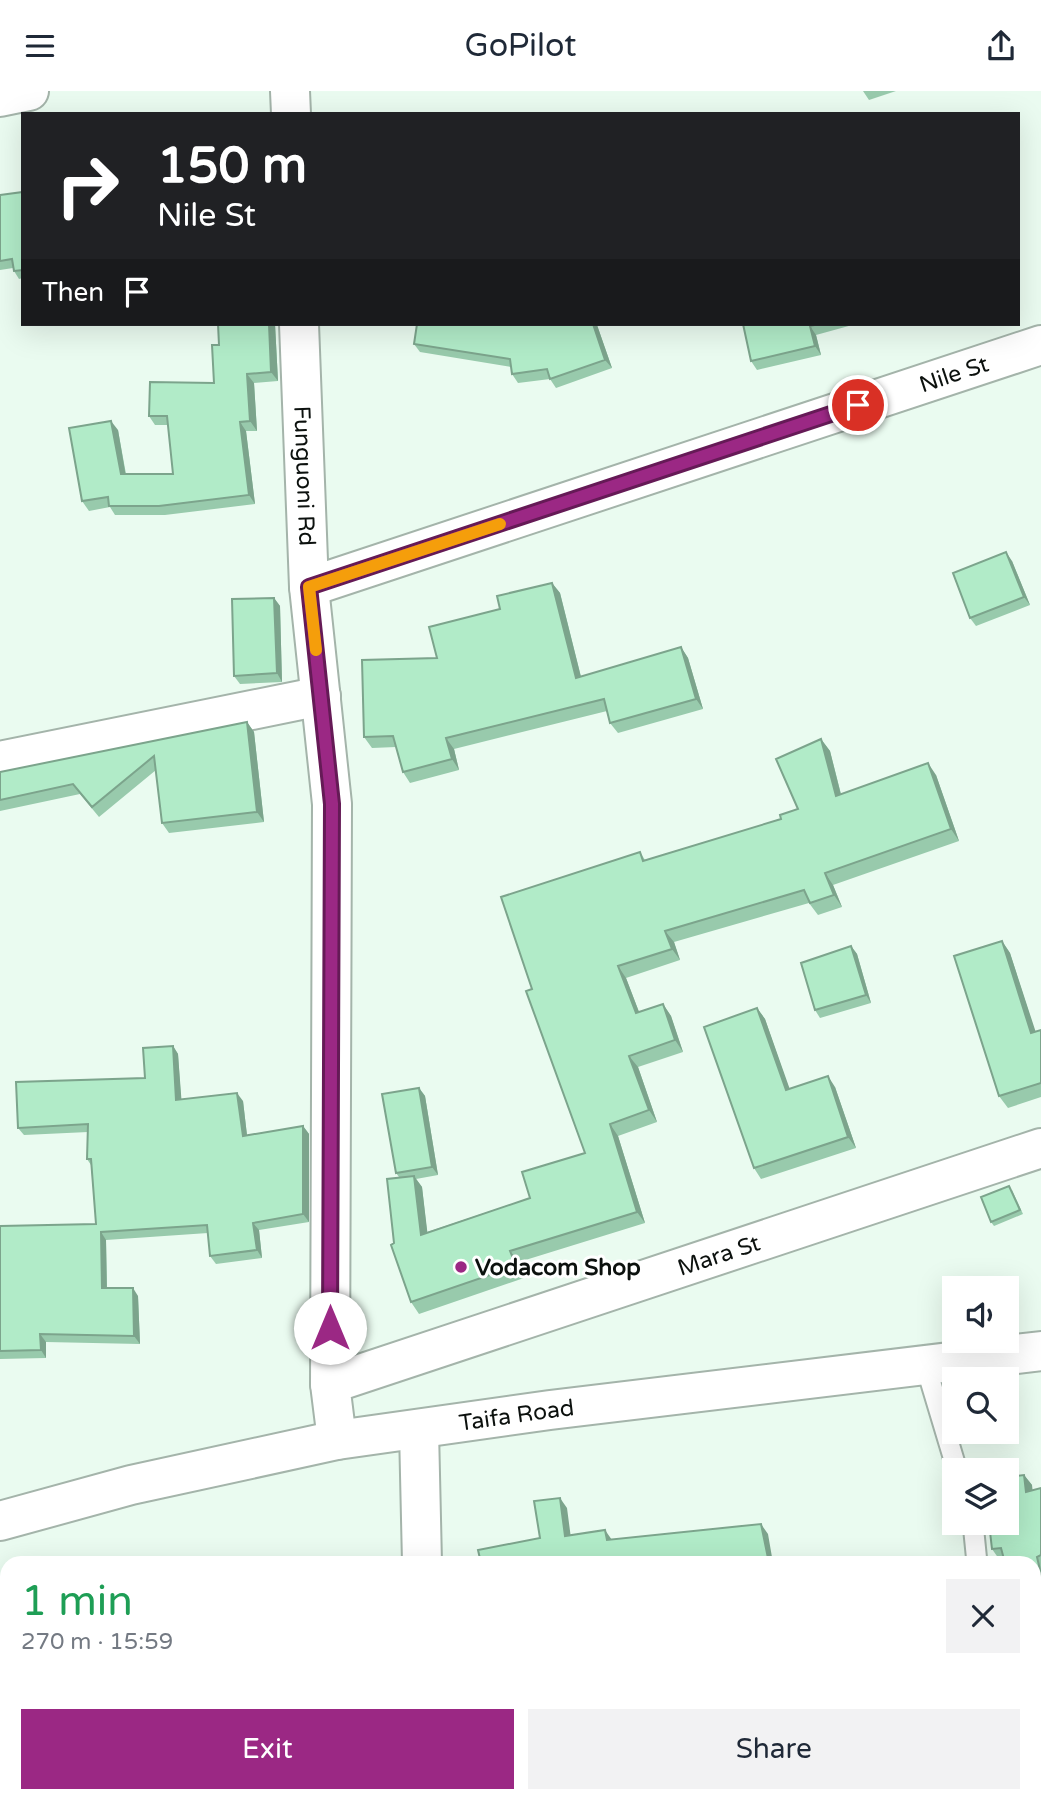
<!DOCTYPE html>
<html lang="en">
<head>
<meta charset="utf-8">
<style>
  :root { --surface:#fff; --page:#f2f2f3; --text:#1f2937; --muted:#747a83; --accent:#9b2884 }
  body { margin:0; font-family:"Varela Round",sans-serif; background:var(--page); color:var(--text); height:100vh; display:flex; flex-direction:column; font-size:26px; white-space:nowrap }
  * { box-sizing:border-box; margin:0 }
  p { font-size:23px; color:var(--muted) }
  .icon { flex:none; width:38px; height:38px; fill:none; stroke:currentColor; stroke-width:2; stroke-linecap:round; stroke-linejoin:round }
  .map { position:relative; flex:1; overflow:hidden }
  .details { position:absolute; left:0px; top:1465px; width:1041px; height:247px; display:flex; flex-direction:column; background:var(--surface); border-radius:21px 21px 0 0; box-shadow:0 7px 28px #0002 }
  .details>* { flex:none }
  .top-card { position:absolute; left:21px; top:21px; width:999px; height:214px; border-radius:0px; box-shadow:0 7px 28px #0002; background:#202124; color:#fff; overflow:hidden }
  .buttons { position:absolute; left:942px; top:1185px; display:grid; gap:14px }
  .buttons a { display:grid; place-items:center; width:77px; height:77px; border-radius:0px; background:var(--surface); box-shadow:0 7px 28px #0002; font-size:35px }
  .pin { position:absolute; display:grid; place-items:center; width:60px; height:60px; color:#fff; margin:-30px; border:4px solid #fff; border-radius:50%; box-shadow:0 2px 7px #0007 }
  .me { position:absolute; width:77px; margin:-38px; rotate:0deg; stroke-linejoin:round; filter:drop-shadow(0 0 5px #0008) }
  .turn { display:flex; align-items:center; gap:24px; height:147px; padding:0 21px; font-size:32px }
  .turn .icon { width:91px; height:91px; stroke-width:2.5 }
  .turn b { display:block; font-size:49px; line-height:60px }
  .then { display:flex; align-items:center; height:66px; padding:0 21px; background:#0003; gap:14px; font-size:26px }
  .round { display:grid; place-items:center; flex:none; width:74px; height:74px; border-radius:0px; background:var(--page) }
  .overview { display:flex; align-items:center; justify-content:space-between; height:119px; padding:0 21px }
  h1 { font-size:42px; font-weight:600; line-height:52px; color:#1e9e55 }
  .primary-button { display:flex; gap:14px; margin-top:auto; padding:14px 21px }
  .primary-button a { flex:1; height:80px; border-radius:0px; background:var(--accent); color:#fff; font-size:28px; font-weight:600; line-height:80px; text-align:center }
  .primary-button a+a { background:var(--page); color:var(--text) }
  header { display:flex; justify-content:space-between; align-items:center; height:91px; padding:0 21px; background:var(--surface); font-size:32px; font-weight:600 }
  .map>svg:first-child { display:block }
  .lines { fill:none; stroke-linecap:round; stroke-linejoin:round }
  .lane-casing { stroke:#a4b4aa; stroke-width:23 }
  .street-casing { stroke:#a4b4aa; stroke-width:42 }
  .secondary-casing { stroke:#a4b4aa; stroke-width:42 }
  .highway-casing { stroke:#a4b4aa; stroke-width:42 }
  .lane { stroke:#fff; stroke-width:19 }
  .street { stroke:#fff; stroke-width:38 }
  .secondary { stroke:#fff; stroke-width:38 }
  .highway { stroke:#fff; stroke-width:38 }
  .wall { fill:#98caac }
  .shaded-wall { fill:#7ca48c }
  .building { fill:#b1ebc8; stroke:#7ca48c; stroke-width:2 }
  .route-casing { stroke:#651a56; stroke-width:18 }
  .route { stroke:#9b2884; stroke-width:12 }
  .slow { stroke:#f59e0b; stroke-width:12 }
  .poi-dot { fill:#9b2884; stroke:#fff; stroke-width:2.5 }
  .labels { text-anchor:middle; stroke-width:6; stroke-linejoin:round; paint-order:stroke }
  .street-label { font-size:23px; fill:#0c110e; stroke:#fff }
  .poi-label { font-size:23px; font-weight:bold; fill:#0c110e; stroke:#fff; text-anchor:start }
</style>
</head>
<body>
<header><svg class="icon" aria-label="menu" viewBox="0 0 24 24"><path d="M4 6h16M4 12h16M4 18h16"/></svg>GoPilot<svg class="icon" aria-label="share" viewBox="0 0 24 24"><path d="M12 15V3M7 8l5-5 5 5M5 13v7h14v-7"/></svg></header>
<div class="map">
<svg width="1041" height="1711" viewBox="0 0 1041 1711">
  <rect width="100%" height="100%" fill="#eafbf0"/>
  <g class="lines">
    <defs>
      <path id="lane" d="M926,1276L957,1379
        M973,1432L977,1472"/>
      <g id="street">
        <path d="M0,6L29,0"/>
        <path id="s1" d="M309,496L1041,254"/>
        <path d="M0,670L321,605"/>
        <path d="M419,1339L422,1472"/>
        <path id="s2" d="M337,1349L330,1293L1041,1057"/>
        <path d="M427,1704V1711"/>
      </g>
      <g id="secondary">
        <path d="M290,0L291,23"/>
        <path id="s3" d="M299,233L309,496L332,713L330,1293"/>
      </g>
      <g id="highway">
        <path id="s4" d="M0,1430L131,1394L337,1349L550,1319L1041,1260"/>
      </g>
    </defs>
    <use href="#lane" class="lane-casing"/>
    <use href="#street" class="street-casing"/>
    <use href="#secondary" class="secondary-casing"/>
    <use href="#highway" class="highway-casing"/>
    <use href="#lane" class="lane"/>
    <use href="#street" class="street"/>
    <use href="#secondary" class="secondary"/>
    <use href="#highway" class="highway"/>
  </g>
  <path class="wall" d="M863,0H896L869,9Z
    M23,101V187L19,188L14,180L13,177L0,179V104Z
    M275,233L278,290L254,292L257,340H246L255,413L165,424H115L110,416L89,420L82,410L118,339L126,383H173L168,334H155L149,325L214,292L219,254Z
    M417,233H601L597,234L612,277L556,297L550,288L518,292L512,283L511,276L420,261L414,253Z
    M743,233H856L816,244L821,264L757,279L751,270Z
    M1012,470L1030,514L976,535L970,527Z
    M552,492L560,502L581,586L681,556L688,567L703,618L618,642L610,632L607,620L454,658L459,679L410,692L403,681L396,656L372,657L364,646L437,567L500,518Z
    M274,507L280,515L282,591L240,593L234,585Z
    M247,631L254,641L264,731L169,742L162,732L156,679L99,726L80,703L0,720V681Z
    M821,648L830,660L841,703L936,684L959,750L833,794L842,816L818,824L809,812L674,851L680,869L626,887L639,921L663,913L671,925L683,961L638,976L657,1031L618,1045L645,1132L519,1171L524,1187L419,1223L411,1211L394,1152L399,1086L396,1082L419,997L425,1005L438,1084L416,1088L422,1096L427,1141L530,1107L585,1062L532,898L640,761L645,769L781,728L798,718Z
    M1002,850L1010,862L1035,941L1041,939V1006L1008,1017L999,1005Z
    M851,855L857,863L871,912L820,927L815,919Z
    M757,917L765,928L789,998L835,996L856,1057L761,1088L754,1077Z
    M173,955L178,963L181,1008L243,1010L247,1044L303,1035L309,1043V1131L259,1139L262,1167L216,1173L210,1165L208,1142L106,1149L107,1197L138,1205L140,1253L46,1251V1267L0,1268V1135L96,1133L91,1074L87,1068L88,1041L24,1044L18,1037L145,987Z
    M1012,1099L1023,1123L994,1135L991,1131Z
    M1024,1384L1032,1394V1400L1041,1397V1495L1034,1496V1472L1004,1468H999L992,1458Z"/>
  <path class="shaded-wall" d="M269,233H275L278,290L271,281Z
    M593,233H596L597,234L612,277L605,269Z
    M810,235L816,244L821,264L815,255Z
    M247,283L254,292L257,340L250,330Z
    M111,330L118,339L127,392L121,383Z
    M240,331L246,340L255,413L249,404Z
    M1006,461L1012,470L1030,514L1024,506Z
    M552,492L560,502L584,598L576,587Z
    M274,507L280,515L282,591L277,582Z
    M681,556L688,567L703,618L696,608Z
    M247,631L254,641L264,731L257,721Z
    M446,647L454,658L459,679L452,668Z
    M821,648L830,660L844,716L836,705Z
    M928,672L936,684L959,750L951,738Z
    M825,782L833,794L842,816L834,804Z
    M665,840L674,851L680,869L672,858Z
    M1002,850L1010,862L1040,954L1031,942Z
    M851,855L857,863L871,912L866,904Z
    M618,875L626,887L644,934L636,922Z
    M663,913L671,925L683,961L675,949Z
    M757,917L765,928L794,1010L786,999Z
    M173,955L178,963L182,1016L176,1009Z
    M629,965L638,976L657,1031L649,1019Z
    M828,985L835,996L856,1057L848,1046Z
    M419,997L425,1005L438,1084L432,1076Z
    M237,1002L243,1010L248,1053L243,1045Z
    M610,1033L618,1045L645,1132L637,1121Z
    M303,1035L309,1043V1131L303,1123Z
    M414,1085L422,1096L429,1155L421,1144Z
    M253,1132L259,1139L262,1167L257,1159Z
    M101,1141L106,1149L107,1205L102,1197Z
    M510,1160L519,1171L524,1187L516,1175Z
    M133,1197L138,1205L140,1253L134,1245Z
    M40,1243L46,1251V1267L41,1259Z
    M1024,1384L1032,1394L1034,1412L1026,1401Z
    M560,1407L567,1417L572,1455L565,1445Z
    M761,1433L768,1443L773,1472H769Z
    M605,1439L612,1449H607Z
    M106,1704H111L114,1711H107Z
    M670,1704H674L676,1711H672Z"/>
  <path class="building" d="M23,101V179L14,180L12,168L0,170V104Z
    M218,233H269L271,281L247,283L250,330L240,331L249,404L159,415H109L108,406L82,410L69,337L111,330L121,383H173L167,325H149L150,291L214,292L212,254H219Z
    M417,233H593L605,269L550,288L547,278L512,283L510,268L414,253Z
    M743,233H819L810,235L815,255L751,270Z
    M1006,461L1024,506L970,527L953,482Z
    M552,492L576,587L681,556L696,608L610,632L604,608L446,647L452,668L403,681L393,645L364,646L362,569L437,567L429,536L500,518L497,505Z
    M274,507L277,582L234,585L232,508Z
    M247,631L257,721L162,732L154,665L92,716L73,693L0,709V681Z
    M821,648L836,705L928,672L951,738L825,782L834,804L810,812L804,799L665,840L672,858L618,875L636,922L663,913L675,949L629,965L649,1019L610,1033L637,1121L510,1160L516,1175L411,1211L391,1154L394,1152L387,1088L414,1085L421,1144L530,1107L522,1081L585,1062L526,900L532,898L501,806L640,761L643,770L781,728L780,724L798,718L776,668Z
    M1002,850L1031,942L1041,939V992L999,1005L954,865Z
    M851,855L866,904L815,919L801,872Z
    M757,917L786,999L828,985L848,1046L754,1077L704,936Z
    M173,955L176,1009L237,1002L243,1045L303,1035V1123L253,1132L257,1159L210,1165L207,1134L101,1141L102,1197H133L134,1245L40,1243L41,1259L0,1260V1135L96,1133L91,1068H87L88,1033L18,1037L16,991L145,987L143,957Z
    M419,997L432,1076L396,1082L382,1003Z
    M1009,1095L1020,1119L991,1131L981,1106Z
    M1024,1384L1026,1401L1041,1397V1464L1037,1466L1041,1483L1034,1484V1472H1005L1001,1457L992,1458L989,1432H1006V1386Z
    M560,1407L565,1445L605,1439L607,1449L761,1433L769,1472H481L478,1459L540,1447L534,1410Z
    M7,1549V1704H106L107,1711H0V1551Z
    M1041,1673V1683L1037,1676Z
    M592,1704H670L672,1711H594Z"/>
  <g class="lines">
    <defs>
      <path id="route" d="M330,1237L332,713L309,496L858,314"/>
    </defs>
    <use href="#route" class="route-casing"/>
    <use href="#route" class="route"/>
    <path class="slow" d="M316,559L309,496L500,433"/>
  </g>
  <circle class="poi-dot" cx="461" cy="1176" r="7"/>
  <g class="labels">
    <g class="street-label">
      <text dy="8" stroke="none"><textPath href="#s1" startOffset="679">Nile St</textPath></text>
      <text dy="8" stroke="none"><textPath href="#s3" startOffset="152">Funguoni Rd</textPath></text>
      <text dy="8" stroke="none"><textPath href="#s2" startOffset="466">Mara St</textPath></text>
      <text dy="8" stroke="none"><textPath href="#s4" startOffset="528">Taifa Road</textPath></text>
    </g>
    <g class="poi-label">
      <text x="475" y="1184">Vodacom Shop</text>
    </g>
  </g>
</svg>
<div class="buttons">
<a><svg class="icon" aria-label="sound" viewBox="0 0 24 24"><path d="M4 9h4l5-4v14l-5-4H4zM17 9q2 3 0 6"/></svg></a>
<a><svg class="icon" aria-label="search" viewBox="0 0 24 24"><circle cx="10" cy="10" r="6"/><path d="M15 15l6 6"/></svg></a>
<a><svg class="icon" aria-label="layers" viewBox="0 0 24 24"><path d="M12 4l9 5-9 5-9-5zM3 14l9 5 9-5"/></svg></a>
</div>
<div class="pin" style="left:858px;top:314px;background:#d93025"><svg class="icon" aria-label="arrive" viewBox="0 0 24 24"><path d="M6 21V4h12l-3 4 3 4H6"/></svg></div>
<svg class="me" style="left:330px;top:1237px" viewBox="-20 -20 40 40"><circle r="19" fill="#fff"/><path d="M0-13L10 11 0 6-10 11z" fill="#9b2884"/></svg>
<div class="top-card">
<div class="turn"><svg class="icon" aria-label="right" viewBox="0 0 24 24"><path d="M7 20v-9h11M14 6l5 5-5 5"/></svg><div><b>150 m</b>Nile St</div></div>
<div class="then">Then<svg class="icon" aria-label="arrive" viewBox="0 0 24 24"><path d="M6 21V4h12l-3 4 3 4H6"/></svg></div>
</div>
<section class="details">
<div class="overview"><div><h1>1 min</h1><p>270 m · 15:59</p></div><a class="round"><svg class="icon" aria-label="close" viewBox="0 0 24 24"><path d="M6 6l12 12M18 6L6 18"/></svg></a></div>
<div class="primary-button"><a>Exit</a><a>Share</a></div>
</section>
</div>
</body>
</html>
